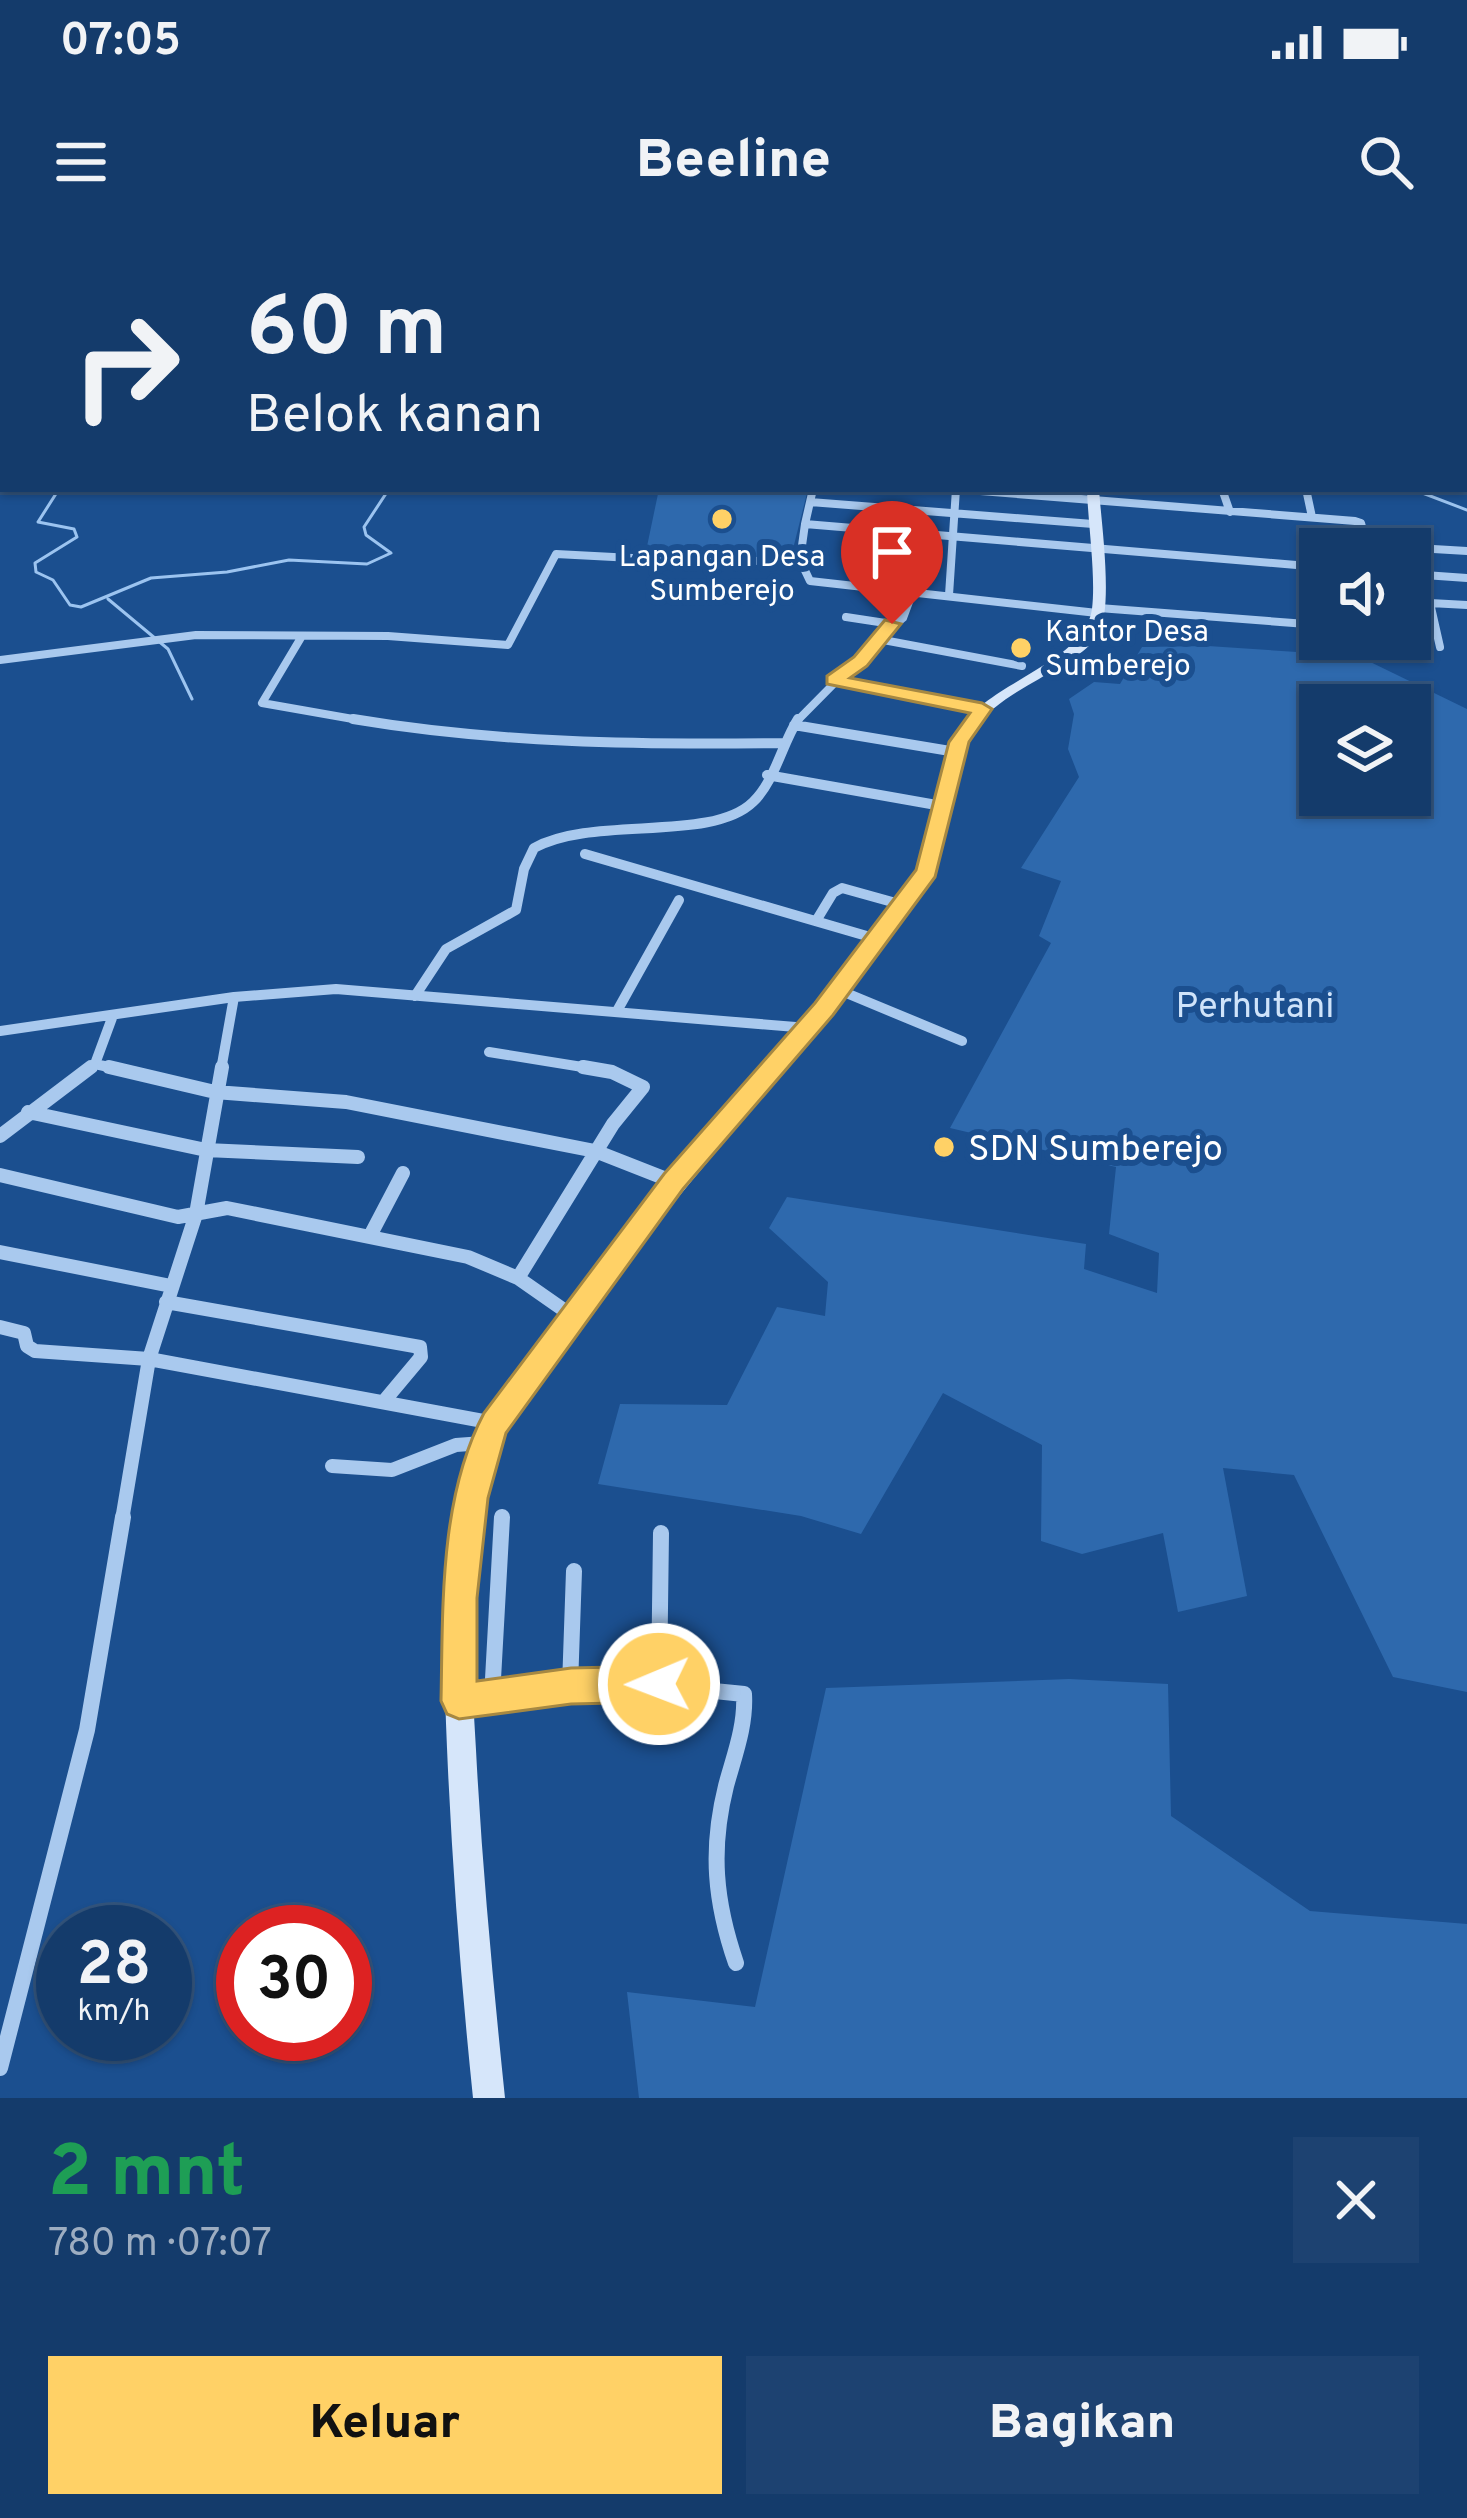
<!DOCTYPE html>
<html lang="id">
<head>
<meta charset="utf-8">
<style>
  :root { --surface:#143b6b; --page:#1d4271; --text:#f1f3f6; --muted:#9dadc1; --line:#33557e; --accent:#ffd166 }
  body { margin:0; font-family:Overpass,sans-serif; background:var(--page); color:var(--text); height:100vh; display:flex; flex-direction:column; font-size:45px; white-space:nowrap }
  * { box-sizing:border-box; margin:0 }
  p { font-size:39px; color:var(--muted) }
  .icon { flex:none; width:66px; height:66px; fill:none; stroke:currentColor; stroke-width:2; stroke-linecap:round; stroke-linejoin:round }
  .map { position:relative; height:1858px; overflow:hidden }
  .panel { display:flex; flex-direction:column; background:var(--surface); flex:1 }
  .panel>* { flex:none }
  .guide { position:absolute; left:0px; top:0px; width:1467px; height:252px; box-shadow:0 3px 9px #0004,0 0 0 3px var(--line); background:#143b6b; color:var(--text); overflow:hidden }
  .buttons { position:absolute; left:1299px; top:288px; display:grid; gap:24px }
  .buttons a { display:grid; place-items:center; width:132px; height:132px; border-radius:0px; background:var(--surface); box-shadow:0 3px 9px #0004,0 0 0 3px var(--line); font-size:60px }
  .speed { position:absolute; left:36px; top:1665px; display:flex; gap:24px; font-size:60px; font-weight:700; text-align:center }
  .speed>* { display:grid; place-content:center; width:156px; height:156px; border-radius:50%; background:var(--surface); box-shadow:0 3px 9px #0004,0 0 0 3px var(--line); line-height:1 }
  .speed small { font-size:30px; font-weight:400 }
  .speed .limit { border:18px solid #d22; background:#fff; color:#111 }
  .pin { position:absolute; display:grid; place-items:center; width:102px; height:102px; color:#fff; margin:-123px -51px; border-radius:50% 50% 50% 0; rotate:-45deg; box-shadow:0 0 12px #0007 }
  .pin .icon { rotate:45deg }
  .me { position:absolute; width:132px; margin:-66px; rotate:269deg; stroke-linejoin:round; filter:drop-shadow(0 0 9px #0008) }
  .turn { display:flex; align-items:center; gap:42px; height:252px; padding:0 48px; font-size:54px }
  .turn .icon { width:156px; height:156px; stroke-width:2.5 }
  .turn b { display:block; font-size:84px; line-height:102px }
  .round { display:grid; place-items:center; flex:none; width:126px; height:126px; border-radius:0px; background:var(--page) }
  .summary { display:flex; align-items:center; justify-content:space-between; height:204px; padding:0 48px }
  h1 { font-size:72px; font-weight:800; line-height:90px; color:#1e9e55 }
  .action { display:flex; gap:24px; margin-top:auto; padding:24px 48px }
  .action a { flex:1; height:138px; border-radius:0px; background:var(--accent); color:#111; font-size:48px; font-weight:800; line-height:138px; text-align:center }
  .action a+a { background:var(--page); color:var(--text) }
  .status { display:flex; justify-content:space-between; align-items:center; height:84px; padding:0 60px; background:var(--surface); direction:ltr }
  .status svg { height:33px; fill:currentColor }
  header { display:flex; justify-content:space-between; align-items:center; height:156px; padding:0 48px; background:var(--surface); font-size:54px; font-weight:800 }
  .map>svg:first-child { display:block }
  .green { fill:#2e69ad; fill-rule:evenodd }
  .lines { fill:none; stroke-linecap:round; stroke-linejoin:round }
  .stream { stroke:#9cc4f0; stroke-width:3 }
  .street-far4 { stroke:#a9c9ee; stroke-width:6 }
  .street-far3 { stroke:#a9c9ee; stroke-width:8 }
  .street-far2 { stroke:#a9c9ee; stroke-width:10 }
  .street-far1 { stroke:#a9c9ee; stroke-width:14 }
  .street { stroke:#a9c9ee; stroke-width:16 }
  .secondary { fill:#d6e6fa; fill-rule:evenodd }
  .route { fill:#ffd166; stroke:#a68842; stroke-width:3 }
  .poi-dot { fill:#ffd166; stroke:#1b4f8f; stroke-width:4.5 }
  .labels { text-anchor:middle; stroke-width:12; stroke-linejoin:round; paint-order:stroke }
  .far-poi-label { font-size:30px; fill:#fff; stroke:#1b4f8f }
  .park-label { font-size:36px; fill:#cfe3fa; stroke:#1b4f8f }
  .poi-label { font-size:36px; fill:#fff; stroke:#1b4f8f; text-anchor:start }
</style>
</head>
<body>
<div class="status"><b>07:05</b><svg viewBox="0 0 49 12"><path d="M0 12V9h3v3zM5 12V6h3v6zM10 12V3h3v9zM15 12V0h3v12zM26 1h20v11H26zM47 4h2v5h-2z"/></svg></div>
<header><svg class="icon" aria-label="menu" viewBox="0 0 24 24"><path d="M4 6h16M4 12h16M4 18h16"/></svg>Beeline<svg class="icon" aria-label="search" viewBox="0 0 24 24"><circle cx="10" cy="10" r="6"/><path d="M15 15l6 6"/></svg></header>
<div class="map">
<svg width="1467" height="1858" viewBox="0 0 1467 1858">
  <rect width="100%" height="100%" fill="#1b4f8f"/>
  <path class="green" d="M659,249H808L791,317H771L645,316Z
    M1208,406L1358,416L1467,469V1452L1393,1437L1294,1235L1223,1228L1247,1356L1178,1372L1163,1293L1082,1314L1041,1301L1042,1205L943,1153L861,1294L801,1276L598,1244L620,1164L727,1165L777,1067L825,1076L828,1042L769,988L787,957L1086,1004L1084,1029L1157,1053L1159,1013L1109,994L1116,927L950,888L1051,703L1039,696L1061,641L1021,628L1079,537L1068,509L1074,474L1069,459L1094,442L1120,444L1142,407ZM1320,465H1410V555H1320Z
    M1069,1439L1168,1444L1171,1576L1310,1671L1467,1684V1858H639L627,1752L755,1767L826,1448Z"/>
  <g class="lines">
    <path class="stream" d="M59,249L38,282L74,289L77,297L35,323L36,332L53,340L70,365L81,367L151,338L227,332L289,320L367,324L391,313L366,295L364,287L389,249
      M1412,249L1467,270
      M108,359L168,409L192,459"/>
    <path class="street-far4" d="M405,0L411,3
      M472,0L479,3
      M540,0L547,3
      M608,0L615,3
      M1259,0L1263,3
      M1424,0L1428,3
      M341,3L351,0
      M359,3L383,0
      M491,3L502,0
      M654,3L677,0"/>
    <path class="street-far3" d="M0,218L3,213
      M365,249H405
      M813,249L805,284L1320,327
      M955,249L1355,281L1361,283L1368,309
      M1222,249L1230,272
      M1306,249L1312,277
      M810,262L1093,284
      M805,284L800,320L810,341L1097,373
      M1366,305L1467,311
      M1410,334L1467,338
      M913,351L903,378L878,399L1022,426
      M949,355L956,249
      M1099,368L1320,385
      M846,377L892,384
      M302,396L262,463L370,482
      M1440,407L1430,363L1467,365
      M0,420L196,395L388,396L508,405L556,314L709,322L800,320
      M833,440L982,469
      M796,482L878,399"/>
    <path class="street-far2" d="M353,479C496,503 638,505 783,503
      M794,485L956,512
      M767,535L942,566
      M585,614L877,699
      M816,681L833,653L842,648L903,665
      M839,750L962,801
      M415,756L446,709L516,670L524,629L534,608C593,575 711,603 753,562C775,541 782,504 798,479
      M617,771L679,660
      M0,791L234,757L336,749L808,788
      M489,812L601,830
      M95,824L122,830
      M87,830L95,824L112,778
      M221,830L234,757"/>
    <path class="street-far1" d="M109,827L215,852L346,862L595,911L674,942
      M28,872L206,910L358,917
      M0,896L91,827
      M0,935L178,977L227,968L468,1017L518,1038L571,1075
      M371,994L403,933
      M0,1012L171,1046
      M518,1038L613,884L643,847L612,832L583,827
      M166,1062L420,1107L421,1117L385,1160
      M0,1087L24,1093L27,1106L35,1111L149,1119L494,1183
      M332,1226L392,1230L456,1205L483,1203
      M122,1280L149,1119L196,974L222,827"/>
    <path class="street" d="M659,1444L661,1293
      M570,1446L574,1331
      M492,1457L502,1277
      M460,1461C565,1447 638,1442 744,1454C746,1486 734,1516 726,1546C710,1610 715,1662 736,1723
      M0,1828L87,1490L123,1277"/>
    <path class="secondary" d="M1065,0H1075L1076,3H1066Z
      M1087,249H1099C1101,281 1114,370 1098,395C1086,414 1058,427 1039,439C1016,452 990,467 974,489C940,537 954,604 920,654C814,808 681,942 572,1094C546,1129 508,1165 495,1208C465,1304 470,1410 476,1510C482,1626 493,1742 505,1858H473C461,1742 452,1625 447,1508C443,1409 439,1301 471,1206C488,1156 528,1117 558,1076C621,992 689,913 758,833C810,773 864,712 908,646C939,599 928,537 959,489C989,442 1085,422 1092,369C1096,336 1088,284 1087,249Z"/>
  </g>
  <path class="route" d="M885,380L901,384L867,426L850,438L982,463L992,469L969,502L935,637L833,775L683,949L506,1193L488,1258L477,1358V1441L571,1428L659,1426L671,1431L677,1444L671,1457L659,1462L571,1464L459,1479L447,1474L441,1461C443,1367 439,1258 484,1173L664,934L815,763L916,630L949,502L970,473L827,444V436L854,417Z"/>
  <g class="poi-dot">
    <circle cx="722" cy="279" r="12"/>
    <circle cx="1021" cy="408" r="12"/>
    <circle cx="944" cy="907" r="12"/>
  </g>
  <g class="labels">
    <g class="far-poi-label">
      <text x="722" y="326">Lapangan Desa<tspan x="722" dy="34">Sumberejo</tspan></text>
      <text x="1045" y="401" text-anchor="start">Kantor Desa<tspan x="1045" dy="34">Sumberejo</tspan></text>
    </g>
    <g class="park-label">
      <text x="1255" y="777">Perhutani</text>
    </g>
    <g class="poi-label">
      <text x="968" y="920">SDN Sumberejo</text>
    </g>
  </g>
</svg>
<div class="buttons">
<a><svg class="icon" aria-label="sound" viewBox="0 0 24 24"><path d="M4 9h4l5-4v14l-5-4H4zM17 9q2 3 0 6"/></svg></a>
<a><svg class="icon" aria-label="layers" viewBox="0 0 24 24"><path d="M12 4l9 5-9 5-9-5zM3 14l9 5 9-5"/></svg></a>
</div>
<div class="speed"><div>28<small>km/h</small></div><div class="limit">30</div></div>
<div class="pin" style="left:892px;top:384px;background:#d93025"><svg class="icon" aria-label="arrive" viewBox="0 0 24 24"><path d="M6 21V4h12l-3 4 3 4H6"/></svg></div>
<svg class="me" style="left:659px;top:1444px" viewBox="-20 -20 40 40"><circle r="17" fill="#ffd166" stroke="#fff" stroke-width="3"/><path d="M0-11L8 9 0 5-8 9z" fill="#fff"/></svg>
<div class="guide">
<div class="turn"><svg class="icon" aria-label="right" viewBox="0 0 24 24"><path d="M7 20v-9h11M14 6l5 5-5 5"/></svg><div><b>60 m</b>Belok kanan</div></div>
</div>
</div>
<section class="panel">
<div class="summary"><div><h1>2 mnt</h1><p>780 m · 07:07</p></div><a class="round"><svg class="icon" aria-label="close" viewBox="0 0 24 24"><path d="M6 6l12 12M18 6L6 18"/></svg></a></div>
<div class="action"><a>Keluar</a><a>Bagikan</a></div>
</section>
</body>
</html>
